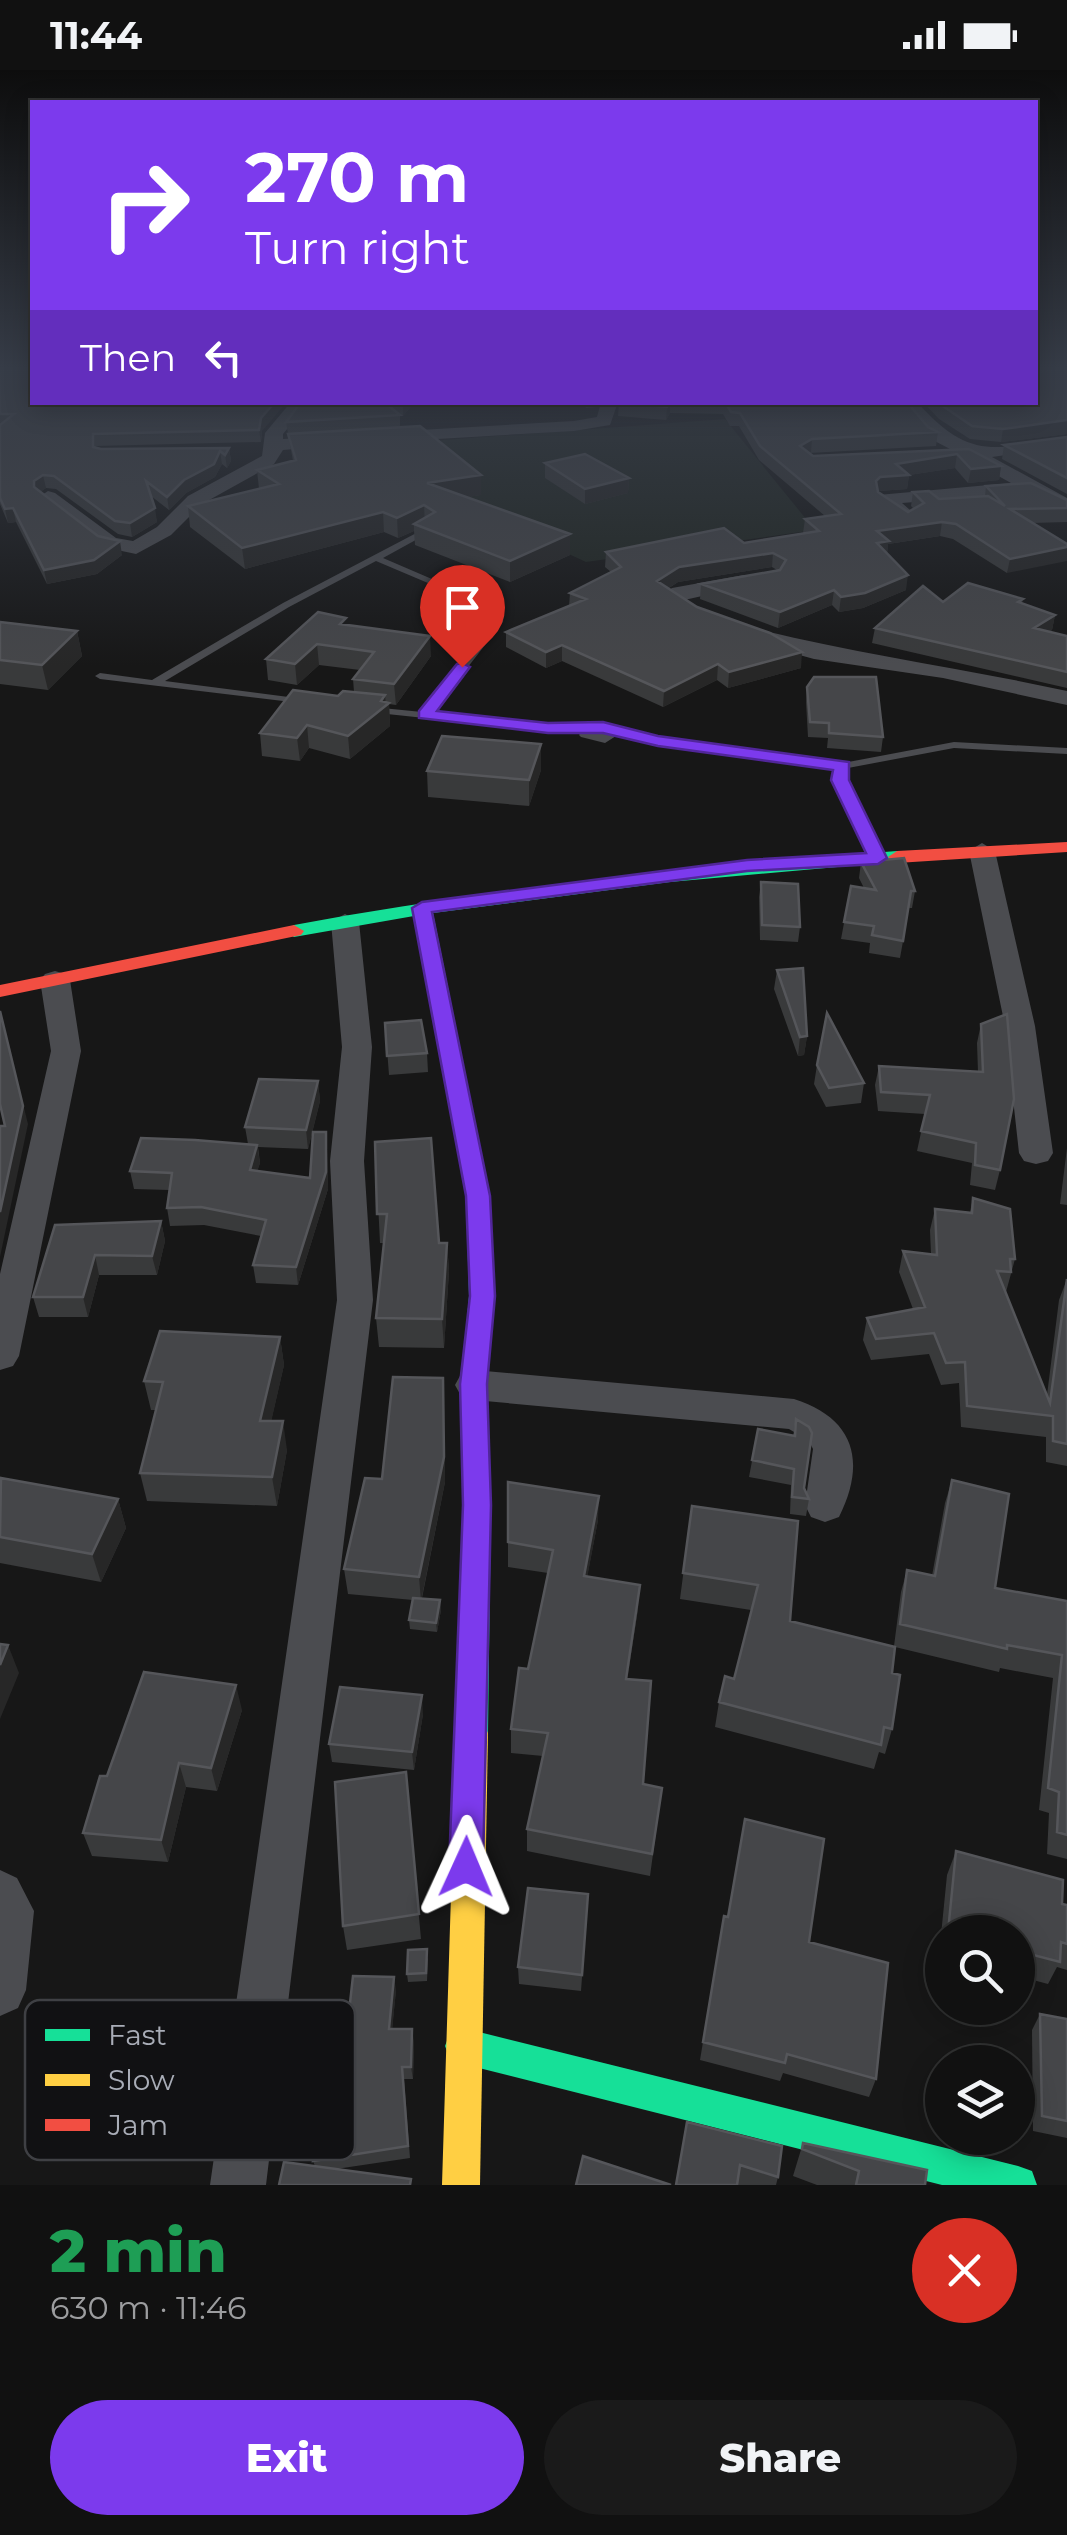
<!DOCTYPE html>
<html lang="en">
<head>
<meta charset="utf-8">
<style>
  :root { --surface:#111; --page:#1a1a1a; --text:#f1f3f6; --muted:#9c9d9f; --line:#303131; --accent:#7c3aed }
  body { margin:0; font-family:Montserrat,sans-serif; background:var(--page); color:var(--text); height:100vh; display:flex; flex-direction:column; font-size:38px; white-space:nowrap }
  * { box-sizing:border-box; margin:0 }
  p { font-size:32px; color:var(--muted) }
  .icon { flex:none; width:55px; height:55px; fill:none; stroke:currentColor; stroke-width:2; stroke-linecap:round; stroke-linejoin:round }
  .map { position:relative; height:2115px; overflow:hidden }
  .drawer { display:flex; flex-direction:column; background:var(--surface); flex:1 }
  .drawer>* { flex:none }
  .hud { position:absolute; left:30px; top:30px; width:1008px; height:305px; border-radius:0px; box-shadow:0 5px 25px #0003,0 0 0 2px var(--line); background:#7c3aed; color:#fff; overflow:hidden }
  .controls { position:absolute; left:925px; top:1845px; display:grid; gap:20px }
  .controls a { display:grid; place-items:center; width:110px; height:110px; border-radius:50%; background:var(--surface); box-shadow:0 5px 25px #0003,0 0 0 2px var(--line); font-size:50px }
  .pin { position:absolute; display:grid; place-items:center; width:85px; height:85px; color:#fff; margin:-102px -42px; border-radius:50% 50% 50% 0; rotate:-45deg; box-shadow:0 0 10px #0007 }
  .pin .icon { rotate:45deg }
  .me { position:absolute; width:110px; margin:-55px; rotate:1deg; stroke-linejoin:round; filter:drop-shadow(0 0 8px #0008) }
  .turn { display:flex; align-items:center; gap:35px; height:210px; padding:0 50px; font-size:45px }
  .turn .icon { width:130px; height:130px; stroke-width:2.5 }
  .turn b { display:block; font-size:70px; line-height:85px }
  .then { display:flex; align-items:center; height:95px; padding:0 50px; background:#0003; gap:20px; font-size:38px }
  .round { display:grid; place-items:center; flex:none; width:105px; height:105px; border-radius:52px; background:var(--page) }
  .overview { display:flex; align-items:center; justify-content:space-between; height:170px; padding:0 50px }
  h1 { font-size:60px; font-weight:800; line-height:75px; color:#1e9e55 }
  .cta { display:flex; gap:20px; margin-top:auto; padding:20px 50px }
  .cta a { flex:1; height:115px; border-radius:60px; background:var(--accent); color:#fff; font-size:40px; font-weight:800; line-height:115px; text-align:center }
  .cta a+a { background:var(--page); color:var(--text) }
  .status { display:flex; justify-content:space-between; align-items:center; height:70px; padding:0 50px; background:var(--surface); direction:ltr }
  .status svg { height:28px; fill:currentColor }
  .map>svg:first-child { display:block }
  .green { fill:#212722 }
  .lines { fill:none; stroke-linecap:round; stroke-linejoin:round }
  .lane { fill:#4b4c50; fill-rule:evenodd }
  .street { fill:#4b4c50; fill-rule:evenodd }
  .fast { fill:#16e098; fill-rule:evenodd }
  .slow { fill:#ffcf43; fill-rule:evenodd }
  .jam { fill:#f24e42; fill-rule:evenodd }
  .wall { fill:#393a3b }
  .shaded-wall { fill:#272727 }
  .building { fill:#454649; stroke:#55565a; stroke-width:2.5 }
  .route { fill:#7c3aed; stroke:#51269a; stroke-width:2.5 }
  .key { fill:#111113; stroke:#3f4044; stroke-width:2.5 }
  .key-label { font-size:28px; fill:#a9adb7 }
</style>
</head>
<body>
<div class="status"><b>11:44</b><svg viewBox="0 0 49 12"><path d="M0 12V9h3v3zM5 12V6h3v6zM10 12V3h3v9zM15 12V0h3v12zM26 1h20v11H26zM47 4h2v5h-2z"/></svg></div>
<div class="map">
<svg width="1067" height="2115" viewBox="0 0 1067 2115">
  <rect width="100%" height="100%" fill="#171717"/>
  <path class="green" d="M725,349L815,460L586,492L454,431L390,374Z"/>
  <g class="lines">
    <path class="lane" d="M424,459L432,461L383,488L504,540L503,552L432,643L548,655L609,657L657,668L843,693L954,672L1067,678V684L954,678L848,698L846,710L884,788L882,791H874L834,710L837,699L657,674L616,666L605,673L581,667L579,665L582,661H548L368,642L367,640L372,637L422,642L494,550V541L376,491L289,537L165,611L304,629L308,630V634L100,609L95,606L100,603L152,610L283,533Z"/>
    <path class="street" d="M291,332H309L283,364V369L332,366L338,367V375L283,380L274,394L202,434L171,465L136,484L103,477L39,427L48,421L55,423L116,468L133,471L157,457L188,426L262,386L265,363Z
      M601,332H618L610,355L574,361L386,372L377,367L386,362L574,351L597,347Z
      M899,332H917C969,391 996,380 1067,366V376L992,387L1067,428V442L1029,423L902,433L918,447L915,451H901L878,433V425L1011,413L968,389L927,390V382L950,379L929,368Z
      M744,505L754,511L751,515L671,533L660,527L672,518Z
      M753,558C857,584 962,598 1067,621V635L943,608L814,589L745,570L742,565Z
      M982,773L995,781L1035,956L1053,1083L1048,1091L1036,1094L1024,1091L1019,1083L1005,956L969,781Z
      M345,844L359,852L372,977L364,1091L373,1230L266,2115H210L337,1230L330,1091L342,977L331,852Z
      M55,901L65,904L70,910L81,981L19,1286L13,1296L0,1300V1204L51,981L40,910L45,904Z
      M474,1300L794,1329C854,1348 867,1391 839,1447L825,1452L811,1447L805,1435L813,1379L809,1371L789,1359L474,1330L461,1326L455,1315L461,1304Z
      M0,1800L17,1808L34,1841L26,1920L18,1938L0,1946Z"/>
    <path class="fast" d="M897,781L904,783V791L670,812L433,843L490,1126L495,1226L487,1315L491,1435L488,1663L483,1673L472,1678L461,1673L456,1663L463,1435L461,1315L469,1226L466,1126L414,846L294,867L284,861L294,855C494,818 694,796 897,781Z
      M463,1958L1018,2096L1032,2101L1037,2115H942L463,1994L450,1989L445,1976L450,1963Z"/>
    <path class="slow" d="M472,1648L483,1653L488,1663L480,2115H442L456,1663L461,1653Z"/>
    <path class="jam" d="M1067,772V782L897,793L888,787L897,781Z
      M294,855L304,861L301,865L0,927V915Z"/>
  </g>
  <path class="wall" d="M0,300L262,361L261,372L95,376L101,379L229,378L231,391L227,398L222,394L215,407L186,423L169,440L151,426L157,452L132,467L118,464L56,419L46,418L40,422L122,485L97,504L47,514L16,452L8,453L0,434Z
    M1067,300V364L1001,372L970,369L939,349L923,332H1035Z
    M301,332H415L403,346H400V357L481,425L466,427L570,485L510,512L415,475L414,461L398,468L384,462L245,499L190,457L188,436L259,419L257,400L293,391L286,352Z
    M582,332H598L596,337L586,338Z
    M619,332H907L928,357L938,362L936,376L809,383L813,386L969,379L1001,396L999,410L968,413L955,398L909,405L907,419L878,421L908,442L914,439L911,436L913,422L939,429L985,426L986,416L1067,430V452L1032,453L1007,503L953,469L940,466L888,474L887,483L906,520L863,538L839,542L832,535L778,558L700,529L701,514L777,500L772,497L678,512L669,518L697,537L801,598L728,618L717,610L663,637L562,591L546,598L506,577V562L569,536L570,523L611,502L605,497L606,482L744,473L803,463L805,449L825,446L759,390L739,356H730L723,344L670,343L666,350L618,346Z
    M1067,367V424L1002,389L1004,375Z
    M545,393L629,408L628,423L585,434L545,408Z
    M1023,529L1022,533L1055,545L1052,560L1049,562L1067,566V618L872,573L875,558L943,532Z
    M0,552L77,561L82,586L48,620L0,614Z
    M347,555L431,586L396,635L389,634L390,656L350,689L309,678L300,691L262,686L260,663L338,626L354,622L353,609L360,600L319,595L297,615L268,610L266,589Z
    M807,617L883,667L881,682L827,678L828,668L808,667L806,632Z
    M541,674V700L529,736L428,727L427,701Z
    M861,792L915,821L912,838H909L900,888L869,883L870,873L841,869L851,816L864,818L859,808Z
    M761,812L800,857L798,872L760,870L759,827Z
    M777,900L807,966L804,985L798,986L774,919Z
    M385,953L427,983L428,1002L389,1005Z
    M981,954L1000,1100L995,1120L970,1115L972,1093L917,1081L925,1044L878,1041L875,1015L879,996L978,1002L977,973Z
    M817,995L864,1013L861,1033L826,1037L814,1014Z
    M318,1011L320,1031L308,1079L258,1077L260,1093L257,1101L310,1108L326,1062L327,1079L328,1119L298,1215L256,1213L253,1195L261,1166L204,1155L170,1156L167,1138L169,1120L134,1119L130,1101L248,1074L245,1057Z
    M375,1072L439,1173H447L449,1201L444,1278L379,1277L376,1248L384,1173H380Z
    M1067,1078V1135L1060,1134Z
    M973,1128L1015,1189L1006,1222L1047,1325L1059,1230L1067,1209V1396L1046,1392V1367L961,1357L959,1313L941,1315L929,1284L871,1290L863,1270L867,1248L913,1239L899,1202L903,1181L931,1184L930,1160L935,1139L970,1142Z
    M161,1151L165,1171L157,1205H99L88,1247H39L33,1227L55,1155Z
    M280,1267L284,1295L271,1351L287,1380L277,1436L147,1431L140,1403L156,1340H151L144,1311Z
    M443,1308L445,1412L422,1528L440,1530L441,1540L437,1562L410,1559L409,1550L413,1530L348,1524L344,1499L382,1409Z
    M796,1349L804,1418L809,1429L806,1446L790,1444L791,1415L749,1407L758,1359L793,1366Z
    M0,1409L118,1429L126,1458L101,1512L0,1493Z
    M952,1410L995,1518L1067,1531V1789L1047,1784L1049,1743L1039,1740L1053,1608L1000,1598L999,1602L895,1577L892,1603V1659L885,1684L879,1682L874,1699L715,1657L719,1632L734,1609L751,1540L680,1529L692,1436L790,1551L894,1576L901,1522L907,1500L932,1506L945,1433Z
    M508,1412L598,1450L587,1507L638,1539L627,1609L643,1714L659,1740L650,1806L527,1781V1759L543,1686L511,1683V1659L528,1599L548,1503L508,1497Z
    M242,1640L217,1721L186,1717L168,1792L92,1786L83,1763L107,1706Z
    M423,1644L414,1700L332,1692L329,1674Z
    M406,1702L421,1869L347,1880L343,1856Z
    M956,1781L1067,1835V1900L1057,1897L1048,1914L1018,1906V1862H942V1886L939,1885L947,1805Z
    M588,1824L581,1921L519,1914L518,1897Z
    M724,1846L809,1872L876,2009L869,2027L783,2003L780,2011L700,1990Z
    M428,1888L427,1911L408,1912L407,1904Z
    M396,1920L392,1959L414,1971L413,2009H404L410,2088L336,2099L315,2096L313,2091L345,1978Z
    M194,1933L199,1949L188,2059L119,2063L112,2048Z
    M1040,1944L1067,1949V2068L1033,2061L1032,1960Z
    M687,2052L778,2107L776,2115H676Z
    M803,2073L925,2115H817L793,2106Z"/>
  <path class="shaded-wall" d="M275,332H287L262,361L261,372L259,360L261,348Z
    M404,332H415L403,346V334Z
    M669,332H670V343L666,350L667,337Z
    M1067,350V364L1001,372L1003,359Z
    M812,369L811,382L798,390L800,376Z
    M229,378L231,391L227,398L225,385Z
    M220,381L222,394L215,407L186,423L169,440L167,427L184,410Z
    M957,384L955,398L909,405L907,419L878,421L876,411L896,394Z
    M1001,396L999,410L968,413L971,399Z
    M43,405L46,418L37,424L34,417V411Z
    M481,405V425L428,433L427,413Z
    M629,408L628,423L585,434V419Z
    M424,435L425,455L414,454V461L398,468L397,448Z
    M13,438L16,452L8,453L5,439Z
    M155,438L157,452L132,467L130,453Z
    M383,442L384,462L245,499L242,478Z
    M942,452L940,466L888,474L887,486L875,487L877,461Z
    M570,464V485L510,512V491Z
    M120,471L122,485L97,504L47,514L44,500Z
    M1067,477V491L1007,503L1010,489Z
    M773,483L772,497L678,512L656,526L657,511L679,497Z
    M908,505L906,520L863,538L839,542L841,527Z
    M834,520L832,535L778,558L780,542Z
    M1055,545L1052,560L1031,573L1034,558Z
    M77,561L82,586L48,620L42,595Z
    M430,566L431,586L396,635L394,614Z
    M317,574L319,595L297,615L295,594Z
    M562,575V591L546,598V582Z
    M802,582L801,598L728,618L729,602Z
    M718,594L717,610L663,637L664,621Z
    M385,625L386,636L389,633L390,656L350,689L348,666Z
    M307,655L309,678L300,691L297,668Z
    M541,674V700L529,736V710Z
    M0,941L28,1054L0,1187V1142L23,1036Z
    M807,966L804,985L798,986L800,967Z
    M318,1011L320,1031L308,1079L306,1060Z
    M326,1062L327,1079L328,1119L298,1215L296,1197Z
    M257,1075L260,1093L252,1118L250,1100Z
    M161,1151L165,1171L157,1205L152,1186Z
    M447,1173L449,1201L444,1278L442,1249Z
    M95,1185L99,1205L88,1247L83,1227Z
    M280,1267L284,1295L265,1379L260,1351Z
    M443,1308L445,1412L421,1531L419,1507Z
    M283,1351L287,1380L277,1436L272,1407Z
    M599,1426L598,1450L583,1530L584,1506Z
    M118,1429L126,1458L101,1512L92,1484Z
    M640,1515L638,1539L624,1632L626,1609Z
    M440,1530L441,1540L437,1562L436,1553Z
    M8,1575L19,1603L0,1649V1595Z
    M236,1615L242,1640L217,1721L211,1698Z
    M422,1625L423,1644L414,1700L412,1682Z
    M179,1693L186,1717L168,1792L161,1770Z
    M394,1907L396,1920L391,1972L389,1959Z
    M194,1933L199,1949L188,2059L182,2044Z
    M412,1959L414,1971L413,2009L411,1997Z"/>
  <path class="building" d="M0,300H32V332H275L261,348L259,360L93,364V377L101,379L229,378L225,385L220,381L214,394L184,410L167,427L146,411L155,438L130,453L115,451L54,406L43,405L34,411V417L98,466L120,471L94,490L44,500L13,438L5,439L0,428V355L14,344H0Z
    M1054,300H1067V350L1003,359L972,356L937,332H1035V302Z
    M301,332H384L400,345L286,352Z
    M620,332H669L667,337Z
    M725,332H907L928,357L938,362L812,369L800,376L813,386L969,379L1001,396L971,399L957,384L896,394L909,405L880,407L876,411L878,422L908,442L924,433L913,422L929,421L939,429L988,426L1005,436L986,416L1031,413L1067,430V438L1010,439L1067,474V477L1010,489L956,454L942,452L877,461L889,471L877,473L908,505L865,523L841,527L834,520L780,542L701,514L780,500L786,490L773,483L679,497L657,511L697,537L770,563L802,582L729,602L718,594L664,621L562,575L546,582L506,562L586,529L570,523L621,497L606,482L724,458L744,473L819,461L805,449L841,444L760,376L740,343L731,342Z
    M420,356L481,405L427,413L570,464L510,491L414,454L435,442L424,435L397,448L383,442L242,478L188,436L279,414L257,400L296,390L288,364Z
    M1067,367V408L1004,375Z
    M585,384L629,408L585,419L545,393Z
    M968,513L1023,529L1018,532L1055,545L1034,558L1067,566V602L875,558L923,516L943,532Z
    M318,542L346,548L340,554L430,566L394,614L353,609L374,582L317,574L295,594L266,589Z
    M0,552L77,561L42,595L0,590Z
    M814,607H876L883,667L829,663V653L810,652L807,617Z
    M293,620L338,626L343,621L385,625L381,631L389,633L348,666L307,655L297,668L260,663Z
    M442,666L541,674L529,710L427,701Z
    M904,788L915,821H911L903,871L872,865L874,856L844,852L851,816L876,820L861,792Z
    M761,812L798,814L800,857L762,855Z
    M803,898L807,966L800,967L777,900Z
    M0,941L23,1036L0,1142V1056H5L0,1034Z
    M827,943L864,1013L829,1018L817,995Z
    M1007,944L1014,1029L1000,1100L975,1095L976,1073L921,1061L930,1025L881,1022L879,996L983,1002L981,954Z
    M421,950L427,983L387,986L385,953Z
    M259,1009L318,1011L306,1060L245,1057Z
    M313,1062H326V1102L296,1197L253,1195L266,1150L201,1137L167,1138L172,1103L130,1101L141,1068L195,1070L257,1075L250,1100L310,1108Z
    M431,1068L439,1173H447L442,1249L376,1248L387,1144H377L375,1072Z
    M973,1128L1010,1139L1015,1189H1010L1011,1202L997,1201L1050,1333L1067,1209V1374L1053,1371V1346L967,1336L965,1292L946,1293L934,1263L876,1269L867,1248L925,1237L903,1181L937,1185L935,1139L972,1143Z
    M161,1151L152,1186L95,1185L83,1227H33L55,1155Z
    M160,1261L280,1267L260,1351H283L272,1407L140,1403L163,1312L144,1311Z
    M393,1307L443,1308L444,1387L419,1507L344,1499L365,1408L382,1409Z
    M796,1349L809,1357L812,1363L804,1418L809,1429L792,1427L794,1399L752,1390L758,1359L795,1366Z
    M1,1408L118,1429L92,1484L0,1467Z
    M952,1410L1009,1424L995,1518L1067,1531V1765L1057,1762L1059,1722L1048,1718L1062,1585L1007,1575V1579L900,1554L907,1500L935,1506Z
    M508,1412L599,1426L584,1506L640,1515L626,1609L651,1611L643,1714L662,1718L652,1784L527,1759L548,1663L511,1659L519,1598L528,1599L553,1480L508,1472Z
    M692,1436L798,1451L790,1551L895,1577L892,1603L900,1605L892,1659L884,1657L881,1675L719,1632L725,1606L734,1609L758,1515L683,1503Z
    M413,1528L440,1530L436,1553L409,1550Z
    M0,1574L8,1575L0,1595Z
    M144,1602L236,1615L211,1698L179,1693L161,1770L83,1763L100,1706H107Z
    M340,1617L422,1625L412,1682L329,1674Z
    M406,1702L419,1844L343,1856L335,1712Z
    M745,1749L824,1769L809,1872L888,1893L876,2009L787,1984L785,1993L703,1972L724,1846L728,1847Z
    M956,1781L1063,1810L1062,1834L1067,1835V1874L1061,1872L1060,1892L1018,1881V1862H948Z
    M528,1818L588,1824L582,1905L518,1897Z
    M427,1879L426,1903L407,1904L408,1880Z
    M353,1906L394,1907L389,1959H412L411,1997H402L408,2076L313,2091L333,1978H345Z
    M1040,1944L1067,1949V2051L1042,2046Z
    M687,2052L782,2076L778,2107L740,2095L737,2115H676Z
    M803,2073L927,2100L925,2115H856L859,2101L802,2079Z
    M583,2086L671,2115H576Z
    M284,2092L411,2109L410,2115H279Z"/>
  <linearGradient id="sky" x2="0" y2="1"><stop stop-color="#0d0d0d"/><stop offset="0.5" stop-color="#363c47"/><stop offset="1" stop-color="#363c47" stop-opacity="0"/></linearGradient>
  <rect width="1067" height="596" fill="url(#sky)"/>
  <path class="route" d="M462,593L470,597L437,641L548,653L603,652L658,666L849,692V710L887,788L878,794L747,801L432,842L490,1126L495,1226L487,1314L491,1435L483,1797L478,1809L466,1814L454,1809L449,1797L463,1435L460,1314L470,1226L466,1126L412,838L422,832L747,790L866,783L831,710L833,700L658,676L603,663H548L419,648V641L457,594Z"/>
  <rect x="25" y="1930" width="330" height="160" rx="15" class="key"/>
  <rect x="45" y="1959" width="45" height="12" fill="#16e098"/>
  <rect x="45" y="2004" width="45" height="12" fill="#ffcf43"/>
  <rect x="45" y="2049" width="45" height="12" fill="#f24e42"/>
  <g class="key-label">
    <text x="108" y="1975">Fast</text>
    <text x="108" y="2020">Slow</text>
    <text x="108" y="2065">Jam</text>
  </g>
</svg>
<div class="controls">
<a><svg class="icon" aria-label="search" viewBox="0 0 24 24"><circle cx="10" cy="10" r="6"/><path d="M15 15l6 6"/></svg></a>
<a><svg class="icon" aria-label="layers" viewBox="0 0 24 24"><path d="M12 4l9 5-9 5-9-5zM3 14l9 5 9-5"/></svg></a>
</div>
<div class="pin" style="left:462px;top:597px;background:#d93025"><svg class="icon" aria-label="arrive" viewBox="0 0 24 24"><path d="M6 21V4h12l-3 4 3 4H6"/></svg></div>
<svg class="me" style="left:466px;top:1797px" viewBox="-20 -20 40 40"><path d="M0-17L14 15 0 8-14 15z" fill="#7c3aed" stroke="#fff" stroke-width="4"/></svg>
<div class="hud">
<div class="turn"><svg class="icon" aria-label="right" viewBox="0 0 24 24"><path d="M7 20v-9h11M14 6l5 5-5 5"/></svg><div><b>270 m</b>Turn right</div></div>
<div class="then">Then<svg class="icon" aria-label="left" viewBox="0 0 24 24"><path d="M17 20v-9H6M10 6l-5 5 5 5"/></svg></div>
</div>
</div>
<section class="drawer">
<div class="overview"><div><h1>2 min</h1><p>630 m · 11:46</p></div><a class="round" style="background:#d93025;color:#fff"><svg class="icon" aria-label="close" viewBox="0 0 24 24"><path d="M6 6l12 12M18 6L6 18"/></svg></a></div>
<div class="cta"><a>Exit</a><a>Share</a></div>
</section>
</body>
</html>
